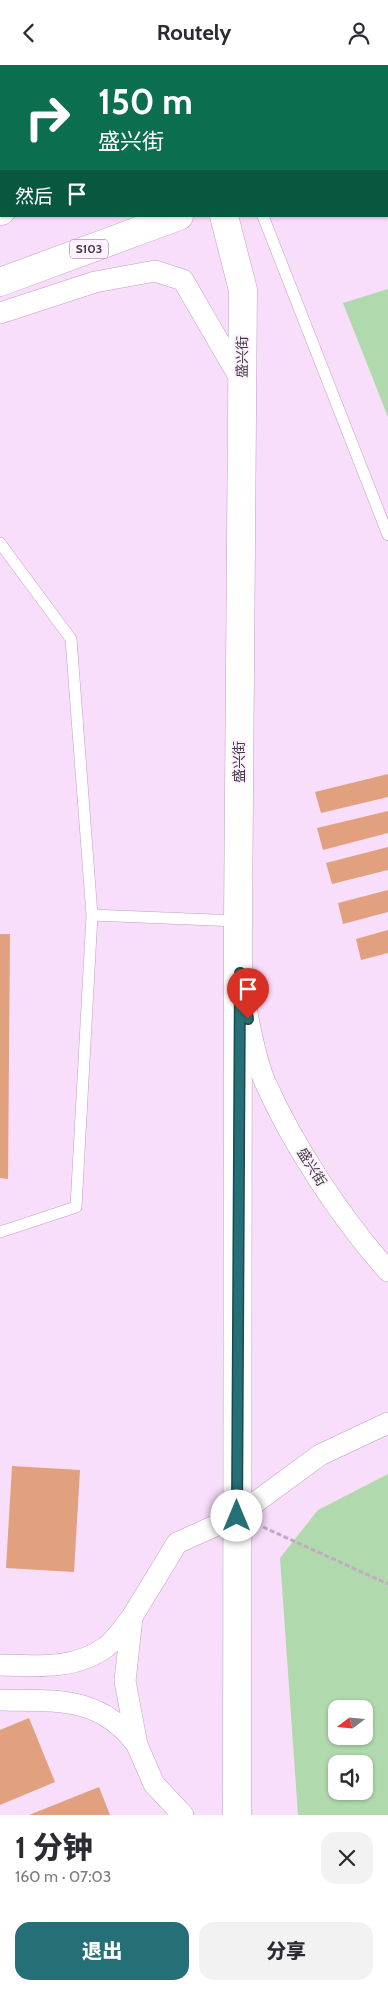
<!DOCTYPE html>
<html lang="zh">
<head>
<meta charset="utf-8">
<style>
  :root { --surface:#fff; --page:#f2f2f3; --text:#2b2b33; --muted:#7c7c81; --accent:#257076 }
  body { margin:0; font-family:Cabin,"Noto Sans SC",sans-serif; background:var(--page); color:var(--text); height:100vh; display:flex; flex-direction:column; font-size:19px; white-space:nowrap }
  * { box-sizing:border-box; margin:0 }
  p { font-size:16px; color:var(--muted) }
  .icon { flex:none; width:28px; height:28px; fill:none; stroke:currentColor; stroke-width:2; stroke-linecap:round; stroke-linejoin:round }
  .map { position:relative; height:1750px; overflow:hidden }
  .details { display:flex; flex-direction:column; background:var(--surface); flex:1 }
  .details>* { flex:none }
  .top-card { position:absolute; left:0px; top:0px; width:389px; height:152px; box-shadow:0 1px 4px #0004; background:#0b6e4f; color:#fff; overflow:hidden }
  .needle { width:32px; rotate:254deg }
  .buttons { position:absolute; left:328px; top:1635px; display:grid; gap:10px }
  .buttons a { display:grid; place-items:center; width:45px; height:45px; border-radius:10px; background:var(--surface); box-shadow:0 1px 4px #0004; font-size:25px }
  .pin { position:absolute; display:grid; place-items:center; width:42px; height:42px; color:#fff; margin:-51px -21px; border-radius:50% 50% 50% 0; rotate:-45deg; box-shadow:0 0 5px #0007 }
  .pin .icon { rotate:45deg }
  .me { position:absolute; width:55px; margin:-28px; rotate:0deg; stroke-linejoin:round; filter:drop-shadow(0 0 4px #0008) }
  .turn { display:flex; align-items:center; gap:18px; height:105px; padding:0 15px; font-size:22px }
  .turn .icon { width:65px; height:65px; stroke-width:2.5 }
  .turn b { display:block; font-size:35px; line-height:42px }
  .then { display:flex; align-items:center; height:48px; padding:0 15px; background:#0003; gap:10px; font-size:19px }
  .round { display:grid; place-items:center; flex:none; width:52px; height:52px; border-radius:15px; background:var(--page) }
  .summary { display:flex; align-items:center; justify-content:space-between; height:85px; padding:0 15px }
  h1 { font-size:30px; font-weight:800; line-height:38px }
  .primary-button { display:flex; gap:10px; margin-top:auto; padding:10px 15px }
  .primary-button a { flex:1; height:58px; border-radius:15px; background:var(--accent); color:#fff; font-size:20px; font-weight:800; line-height:58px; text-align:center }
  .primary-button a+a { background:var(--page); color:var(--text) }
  header { display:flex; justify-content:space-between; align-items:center; height:65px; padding:0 15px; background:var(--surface); font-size:22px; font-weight:800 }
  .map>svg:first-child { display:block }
  .green { fill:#b0d9ad; fill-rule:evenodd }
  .building { fill:#e1a17e }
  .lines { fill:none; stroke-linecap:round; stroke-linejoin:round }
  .service-casing { stroke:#bba2bd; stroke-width:12 }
  .minor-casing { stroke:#bba2bd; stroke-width:22 }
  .tertiary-casing { stroke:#bba2bd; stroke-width:29 }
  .secondary-casing { stroke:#bba2bd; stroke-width:29 }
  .trunk-casing { stroke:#bba2bd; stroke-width:29 }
  .path { stroke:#c0abc2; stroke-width:3; stroke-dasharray:5 2.5; stroke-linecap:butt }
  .service { stroke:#fff; stroke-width:11 }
  .minor { stroke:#fff; stroke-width:21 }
  .tertiary { stroke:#fff; stroke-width:28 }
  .secondary { stroke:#fff; stroke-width:28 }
  .trunk { stroke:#fff; stroke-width:28 }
  .route-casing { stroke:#18494d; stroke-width:12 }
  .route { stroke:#257076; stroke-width:9 }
  .labels { text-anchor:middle; stroke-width:4; stroke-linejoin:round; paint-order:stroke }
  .shield { fill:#fcf1fd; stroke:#7a707c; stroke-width:1 }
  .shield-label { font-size:12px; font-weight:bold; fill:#433944 }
  .street-label { font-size:14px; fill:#433944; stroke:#fcf1fd }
</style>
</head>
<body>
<header><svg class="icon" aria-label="back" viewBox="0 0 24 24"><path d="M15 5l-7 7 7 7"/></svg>Routely<svg class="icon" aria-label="person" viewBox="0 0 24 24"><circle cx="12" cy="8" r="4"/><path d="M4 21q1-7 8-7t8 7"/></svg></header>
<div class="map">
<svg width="388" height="1750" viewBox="0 0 388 1750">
  <rect width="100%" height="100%" fill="#f8defa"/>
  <path class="green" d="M388,224V352L343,238Z
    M388,1409V1750H298L280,1493L318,1445ZM336,1644H364V1671H336ZM336,1699H364V1726H336Z"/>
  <path class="building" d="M388,709V732L321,748L315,727Z
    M388,746V768L323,785L317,763Z
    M388,782V805L332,819L326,798Z
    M388,825V847L343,859L338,838Z
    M388,865V888L361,895L356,874Z
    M0,869H10L8,1114L0,1113Z
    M12,1401L80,1405L74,1507L6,1503Z
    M29,1653L55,1717L0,1740V1665Z
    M99,1722L110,1750H29Z"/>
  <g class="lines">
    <defs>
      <path id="service" d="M263,151L388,470
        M0,478L71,574L92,850L76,1142L0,1167
        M92,850L238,856"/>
      <path id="minor" d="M0,248L95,217L155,206L183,215L241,315
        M246,943C251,967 255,994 265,1017C294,1082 341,1153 388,1206
        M0,1600C36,1601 75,1605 106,1582C116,1575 124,1561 132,1552
        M0,1635C55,1636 100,1630 137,1680
        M183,1750L154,1719L137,1680L125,1616L132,1552L177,1478L237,1451L320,1390L388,1358"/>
      <path id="tertiary" d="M189,1L190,0
        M224,151L243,225L238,856L237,1750"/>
      <path id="secondary" d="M325,1L329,0
        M0,107L1,106"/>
      <path id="trunk" d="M0,146H1
        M0,217L179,151"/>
    </defs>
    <use href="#service" class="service-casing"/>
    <use href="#minor" class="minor-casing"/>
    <use href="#tertiary" class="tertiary-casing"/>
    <use href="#secondary" class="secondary-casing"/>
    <use href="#trunk" class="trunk-casing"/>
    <path class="path" d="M263,1462L388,1519"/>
    <use href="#service" class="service"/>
    <use href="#minor" class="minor"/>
    <use href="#tertiary" class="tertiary"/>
    <use href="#secondary" class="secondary"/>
    <use href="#trunk" class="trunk"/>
  </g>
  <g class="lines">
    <defs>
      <path id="route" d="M237,1451L240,908L248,954"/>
    </defs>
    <use href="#route" class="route-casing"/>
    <use href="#route" class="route"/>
  </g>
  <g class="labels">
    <rect class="shield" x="70" y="174.5" width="38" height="19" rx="4"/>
    <g class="shield-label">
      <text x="89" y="188">S103</text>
    </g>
    <g class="street-label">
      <text transform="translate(242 292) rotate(-89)" y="5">盛兴街</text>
      <text transform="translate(239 697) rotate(-90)" y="5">盛兴街</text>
      <text transform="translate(312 1102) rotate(58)" y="5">盛兴街</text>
    </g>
  </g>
</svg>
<div class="buttons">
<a><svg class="needle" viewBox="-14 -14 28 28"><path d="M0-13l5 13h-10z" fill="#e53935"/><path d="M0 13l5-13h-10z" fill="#7c7c81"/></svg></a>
<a><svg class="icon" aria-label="sound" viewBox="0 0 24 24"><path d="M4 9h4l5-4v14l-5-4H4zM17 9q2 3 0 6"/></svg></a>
</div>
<div class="pin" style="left:248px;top:954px;background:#d93025"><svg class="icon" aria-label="arrive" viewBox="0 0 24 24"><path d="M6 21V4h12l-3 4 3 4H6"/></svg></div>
<svg class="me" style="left:237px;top:1451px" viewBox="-20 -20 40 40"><circle r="19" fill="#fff"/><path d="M0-13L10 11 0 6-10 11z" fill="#257076"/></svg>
<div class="top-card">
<div class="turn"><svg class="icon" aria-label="right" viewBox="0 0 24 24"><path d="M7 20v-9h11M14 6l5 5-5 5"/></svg><div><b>150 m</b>盛兴街</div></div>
<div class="then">然后<svg class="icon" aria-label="arrive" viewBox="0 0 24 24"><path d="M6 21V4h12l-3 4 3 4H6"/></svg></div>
</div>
</div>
<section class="details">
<div class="summary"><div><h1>1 分钟</h1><p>160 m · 07:03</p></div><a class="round"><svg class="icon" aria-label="close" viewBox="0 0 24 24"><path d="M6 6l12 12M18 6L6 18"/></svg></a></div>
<div class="primary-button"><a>退出</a><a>分享</a></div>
</section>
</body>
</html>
